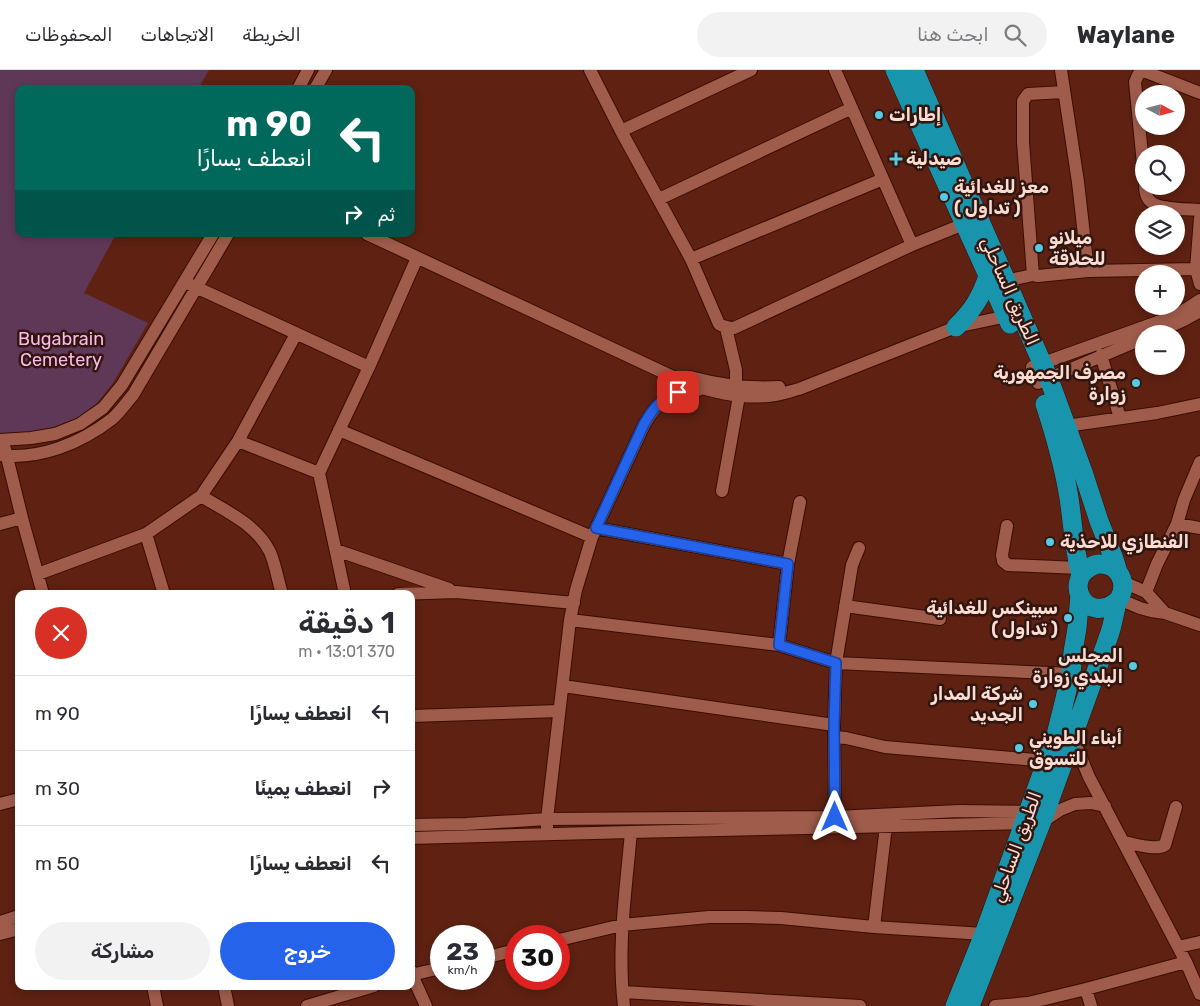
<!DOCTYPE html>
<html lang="ar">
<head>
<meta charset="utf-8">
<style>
  :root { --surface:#fff; --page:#f2f2f3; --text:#2b2b33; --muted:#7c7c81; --line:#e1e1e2; --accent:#2563eb }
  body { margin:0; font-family:Rubik,Cairo,sans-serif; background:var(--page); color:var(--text); direction:rtl; height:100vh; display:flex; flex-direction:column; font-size:19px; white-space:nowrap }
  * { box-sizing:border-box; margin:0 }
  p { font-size:16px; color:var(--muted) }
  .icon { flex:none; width:28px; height:28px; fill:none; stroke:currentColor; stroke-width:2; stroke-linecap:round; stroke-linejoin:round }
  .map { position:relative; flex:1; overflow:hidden; direction:ltr }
  .sheet { position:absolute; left:15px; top:520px; width:400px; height:400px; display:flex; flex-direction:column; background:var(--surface); border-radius:10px; box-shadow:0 2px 8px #0003; direction:rtl }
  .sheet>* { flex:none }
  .top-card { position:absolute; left:15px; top:15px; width:400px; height:152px; border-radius:10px; box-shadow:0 2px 8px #0003; direction:rtl; background:#00695c; color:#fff; overflow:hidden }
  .needle { width:32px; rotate:97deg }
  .fabs { position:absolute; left:1135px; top:15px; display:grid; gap:10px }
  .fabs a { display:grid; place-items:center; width:50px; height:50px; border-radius:50%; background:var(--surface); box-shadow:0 2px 8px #0003; font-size:25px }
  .speed { position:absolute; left:430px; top:855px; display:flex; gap:10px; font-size:25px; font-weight:700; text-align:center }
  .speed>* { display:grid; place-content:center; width:65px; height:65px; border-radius:50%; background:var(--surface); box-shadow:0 2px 8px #0003; line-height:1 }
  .speed small { font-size:12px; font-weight:400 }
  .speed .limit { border:8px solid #d22; background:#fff; color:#111 }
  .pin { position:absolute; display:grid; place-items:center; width:42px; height:42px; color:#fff; margin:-21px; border-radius:10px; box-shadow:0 2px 8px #0006 }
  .me { position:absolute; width:55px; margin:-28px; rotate:0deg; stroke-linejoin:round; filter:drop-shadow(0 0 4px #0008) }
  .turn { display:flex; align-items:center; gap:18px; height:105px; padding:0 20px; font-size:22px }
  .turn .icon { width:65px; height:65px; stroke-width:2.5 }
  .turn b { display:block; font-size:35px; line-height:42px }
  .then { display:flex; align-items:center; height:48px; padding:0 20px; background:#0003; gap:10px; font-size:19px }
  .round { display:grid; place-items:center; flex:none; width:52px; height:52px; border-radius:26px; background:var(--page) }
  .summary { display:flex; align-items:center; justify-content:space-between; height:85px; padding:0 20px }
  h1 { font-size:30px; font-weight:600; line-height:38px }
  .action { display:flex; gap:10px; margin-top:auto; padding:10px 20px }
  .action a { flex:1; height:58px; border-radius:30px; background:var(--accent); color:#fff; font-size:20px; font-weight:600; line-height:58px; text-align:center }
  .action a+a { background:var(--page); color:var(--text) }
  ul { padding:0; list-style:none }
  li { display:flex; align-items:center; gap:15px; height:75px; padding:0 20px; border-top:1px solid var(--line) }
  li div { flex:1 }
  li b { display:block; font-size:19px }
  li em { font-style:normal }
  header { display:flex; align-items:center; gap:30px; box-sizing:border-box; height:70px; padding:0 25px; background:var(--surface); border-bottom:1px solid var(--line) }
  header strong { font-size:24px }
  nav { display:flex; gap:28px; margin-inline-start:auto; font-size:18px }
  .search { width:350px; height:45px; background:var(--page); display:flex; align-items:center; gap:12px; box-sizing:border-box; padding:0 18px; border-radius:28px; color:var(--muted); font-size:19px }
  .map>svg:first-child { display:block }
  .green { fill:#5f3857 }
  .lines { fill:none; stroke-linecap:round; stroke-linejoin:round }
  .minor-casing { stroke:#3a0d03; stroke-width:14 }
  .highway-casing { stroke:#3a0d03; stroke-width:20 }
  .minor { stroke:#9f5c4b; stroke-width:12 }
  .highway { stroke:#1895ad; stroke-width:19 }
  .route-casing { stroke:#184099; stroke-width:12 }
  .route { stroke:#2563eb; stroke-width:9 }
  .poi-dot { fill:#57c9e3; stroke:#31160f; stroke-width:2 }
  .labels { text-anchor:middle; stroke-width:5; stroke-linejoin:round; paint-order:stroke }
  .poi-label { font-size:18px; font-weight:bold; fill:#fbdcd3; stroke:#31160f; text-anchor:start }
  .street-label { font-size:18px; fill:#fbdcd3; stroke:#31160f }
  .park-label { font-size:18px; fill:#fbb8eb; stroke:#31160f }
</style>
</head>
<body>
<header>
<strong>Waylane</strong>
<div class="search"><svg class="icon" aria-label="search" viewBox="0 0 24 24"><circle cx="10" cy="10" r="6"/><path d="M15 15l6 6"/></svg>ابحث هنا</div>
<nav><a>الخريطة</a><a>الاتجاهات</a><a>المحفوظات</a></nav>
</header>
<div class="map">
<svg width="1200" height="936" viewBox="0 0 1200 936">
  <rect width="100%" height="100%" fill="#5e2112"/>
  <path class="green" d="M0,0H209L198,19H19V164H116L84,223L148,253L113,313L97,333L73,351L40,364L0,367Z"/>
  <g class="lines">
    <defs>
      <path id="minor" d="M590,0L621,61L691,189L719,254C724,257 728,258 734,258L912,175L964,154
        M835,0L912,175
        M1061,0L1078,112L1088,201
        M298,19L308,0
        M315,19L326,0
        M621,61L751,0
        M1144,105L1135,12L1138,5L1141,2H1146L1200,23
        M1145,116C1145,122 1146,127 1150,131C1158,140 1188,139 1200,140
        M659,129L852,38
        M1200,148L1196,199L1200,214
        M367,164L686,313C715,323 745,330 775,325C783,324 791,321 799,319L956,257L1012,245
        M691,189L883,109
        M1033,205L1023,72V31L1028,24L1064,22
        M1005,211L1033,205L1038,206L1088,201L1196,199
        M189,214L369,297
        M726,258L736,300V317
        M1153,264L1184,250L1200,241
        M1101,285L1120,348
        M1032,297L1155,253L1180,243L1200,230
        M690,307C720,315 748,319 779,317
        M1038,313L1144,268
        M1066,356L1157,343L1200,334
        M339,360L592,467
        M0,370L31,368L55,364L80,354L103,338L122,315L213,164
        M238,371L319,403L369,297L417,188
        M5,379L22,448L43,524
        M0,385C40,390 81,373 112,349C120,342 126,333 133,325L228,164
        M319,403L345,524
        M722,421L739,326
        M201,426C226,441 257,455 270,482C275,493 278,511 282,524
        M0,454L22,448
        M1177,454L1200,458
        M1007,456L1002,485L1003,491L1008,495L1079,498
        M596,458L788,494
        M146,464L164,524
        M336,480L449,519
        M38,504L146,464L201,426L238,371L296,264
        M1123,512L1146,522L1165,543
        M1146,522L1157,494L1177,454L1184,430L1200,392
        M398,524L456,522L574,533
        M1119,529L1140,538L1151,541L1165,543L1200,555
        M845,536L940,549
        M570,550L779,575L836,593L1071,604
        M779,575L788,494L800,432
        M563,616L834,655
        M411,646L559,641
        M835,667L846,668L885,677L1047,691
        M1073,668L1089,707L1186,892L1200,924
        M0,734L19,729
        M835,747L834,655L836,593L852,495L859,478
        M411,755L466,754L547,749L835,747L959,741L1035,742
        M547,757V749L570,550L576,520L592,467L644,355C656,334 671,317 698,320
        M411,768L631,762L1024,753L1042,752L1060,740L1075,734L1091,733L1105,736
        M1124,772C1135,774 1155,781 1165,775L1176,737
        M0,852L19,846
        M874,857L886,756
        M0,864L19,859
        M559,870L622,855L709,847H747L781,848L874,857L984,864
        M1178,877L1200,872
        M484,888L516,880
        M411,901L412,905L426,936
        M411,905L441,898
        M153,916L157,936
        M224,916L228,936
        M1086,919L1091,936
        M623,922L860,936
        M307,936L374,916
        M624,936C617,878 626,819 631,762
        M995,936L1028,933L1086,919L1186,892"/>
      <path id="highway" d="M895,0L1010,254
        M914,0L1049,309L1083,402L1099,451L1114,489L1118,502
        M956,257C972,241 981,228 988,206
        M1045,334C1055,365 1064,396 1069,428C1073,454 1074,480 1081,505
        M955,936L984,864L1056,665L1071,604L1073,582L1077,558L1080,525
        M970,936L1045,743L1106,574C1108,567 1111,561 1112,555C1114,548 1115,540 1117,533C1119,529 1121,526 1122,522C1125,511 1119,498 1107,495C1101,493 1094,494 1089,498C1063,514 1088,555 1117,531"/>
    </defs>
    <use href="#minor" class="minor-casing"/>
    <use href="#highway" class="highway-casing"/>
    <use href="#minor" class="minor"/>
    <use href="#highway" class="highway"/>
  </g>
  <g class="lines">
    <defs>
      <path id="route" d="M678,322C659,331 654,337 644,354L596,458L788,494L779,575L836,593L834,655L835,747"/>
    </defs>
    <use href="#route" class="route-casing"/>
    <use href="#route" class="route"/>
  </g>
  <g class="poi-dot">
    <circle cx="879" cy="45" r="5"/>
    <path d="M893.5 81.5h5v5h5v5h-5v5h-5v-5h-5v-5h5z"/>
    <circle cx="944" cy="127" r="5"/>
    <circle cx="1039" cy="178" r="5"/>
    <circle cx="1136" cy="313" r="5"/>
    <circle cx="1050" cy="472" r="5"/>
    <circle cx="1068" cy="548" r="5"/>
    <circle cx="1133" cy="596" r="5"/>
    <circle cx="1033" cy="634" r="5"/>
    <circle cx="1019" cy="678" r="5"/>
  </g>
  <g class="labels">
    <g class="poi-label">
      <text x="889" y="51">إطارات</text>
      <text x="906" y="95">صيدلية</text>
      <text x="954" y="123">معز للغدائية<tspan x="954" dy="21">( تداول )</tspan></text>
      <text x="1049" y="174">ميلانو<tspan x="1049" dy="21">للحلاقة</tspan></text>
      <text x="1126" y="309" text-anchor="end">مصرف الجمهورية<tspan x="1126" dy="21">زوارة</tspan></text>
      <text x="1060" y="478">الفنطازي للاحذية</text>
      <text x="1058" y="544" text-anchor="end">سبينكس للغدائية<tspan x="1058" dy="21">( تداول )</tspan></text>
      <text x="1123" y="592" text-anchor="end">المجلس<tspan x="1123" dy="21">البلدي زوارة</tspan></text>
      <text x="1023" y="630" text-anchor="end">شركة المدار<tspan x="1023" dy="21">الجديد</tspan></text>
      <text x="1029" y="674">أبناء الطويني<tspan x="1029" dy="21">للتسوق</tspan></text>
    </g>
    <g class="street-label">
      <text transform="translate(1010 221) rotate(66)" y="6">الطريق الساحلي</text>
      <text transform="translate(1016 777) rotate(-70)" y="6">الطريق الساحلي</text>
    </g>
    <g class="park-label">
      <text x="61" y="275">Bugabrain<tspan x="61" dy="21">Cemetery</tspan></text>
    </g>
  </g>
</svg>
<div class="fabs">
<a><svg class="needle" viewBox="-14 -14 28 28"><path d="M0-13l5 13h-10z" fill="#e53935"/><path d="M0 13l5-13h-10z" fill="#7c7c81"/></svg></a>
<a><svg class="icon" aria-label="search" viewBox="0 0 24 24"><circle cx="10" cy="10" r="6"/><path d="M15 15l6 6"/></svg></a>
<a><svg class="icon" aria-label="layers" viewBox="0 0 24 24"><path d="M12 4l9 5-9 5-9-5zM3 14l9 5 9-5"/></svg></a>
<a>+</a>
<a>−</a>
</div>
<div class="speed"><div>23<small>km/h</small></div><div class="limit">30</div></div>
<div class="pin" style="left:678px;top:322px;background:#d93025"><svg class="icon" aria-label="arrive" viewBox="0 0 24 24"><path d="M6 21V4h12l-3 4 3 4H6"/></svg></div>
<svg class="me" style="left:835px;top:747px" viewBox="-20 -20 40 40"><path d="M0-17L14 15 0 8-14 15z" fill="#2563eb" stroke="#fff" stroke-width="4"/></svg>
<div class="top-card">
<div class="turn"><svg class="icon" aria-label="left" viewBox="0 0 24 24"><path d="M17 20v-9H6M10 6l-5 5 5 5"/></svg><div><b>90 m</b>انعطف يسارًا</div></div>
<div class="then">ثم<svg class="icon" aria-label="right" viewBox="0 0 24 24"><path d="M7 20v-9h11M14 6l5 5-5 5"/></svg></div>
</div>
<section class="sheet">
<div class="summary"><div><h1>1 دقيقة</h1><p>370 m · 13:01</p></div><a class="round" style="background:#d93025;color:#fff"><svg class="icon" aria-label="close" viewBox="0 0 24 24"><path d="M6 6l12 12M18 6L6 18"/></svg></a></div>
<ul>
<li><svg class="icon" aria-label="left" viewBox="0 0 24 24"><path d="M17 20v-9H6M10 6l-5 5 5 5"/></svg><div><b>انعطف يسارًا</b></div><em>90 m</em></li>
<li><svg class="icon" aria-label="right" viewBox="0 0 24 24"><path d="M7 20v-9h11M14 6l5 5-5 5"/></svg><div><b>انعطف يمينًا</b></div><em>30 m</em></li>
<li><svg class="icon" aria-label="left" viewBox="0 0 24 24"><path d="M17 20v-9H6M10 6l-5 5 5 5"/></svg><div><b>انعطف يسارًا</b></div><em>50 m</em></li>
</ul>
<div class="action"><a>خروج</a><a>مشاركة</a></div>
</section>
</div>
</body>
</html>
